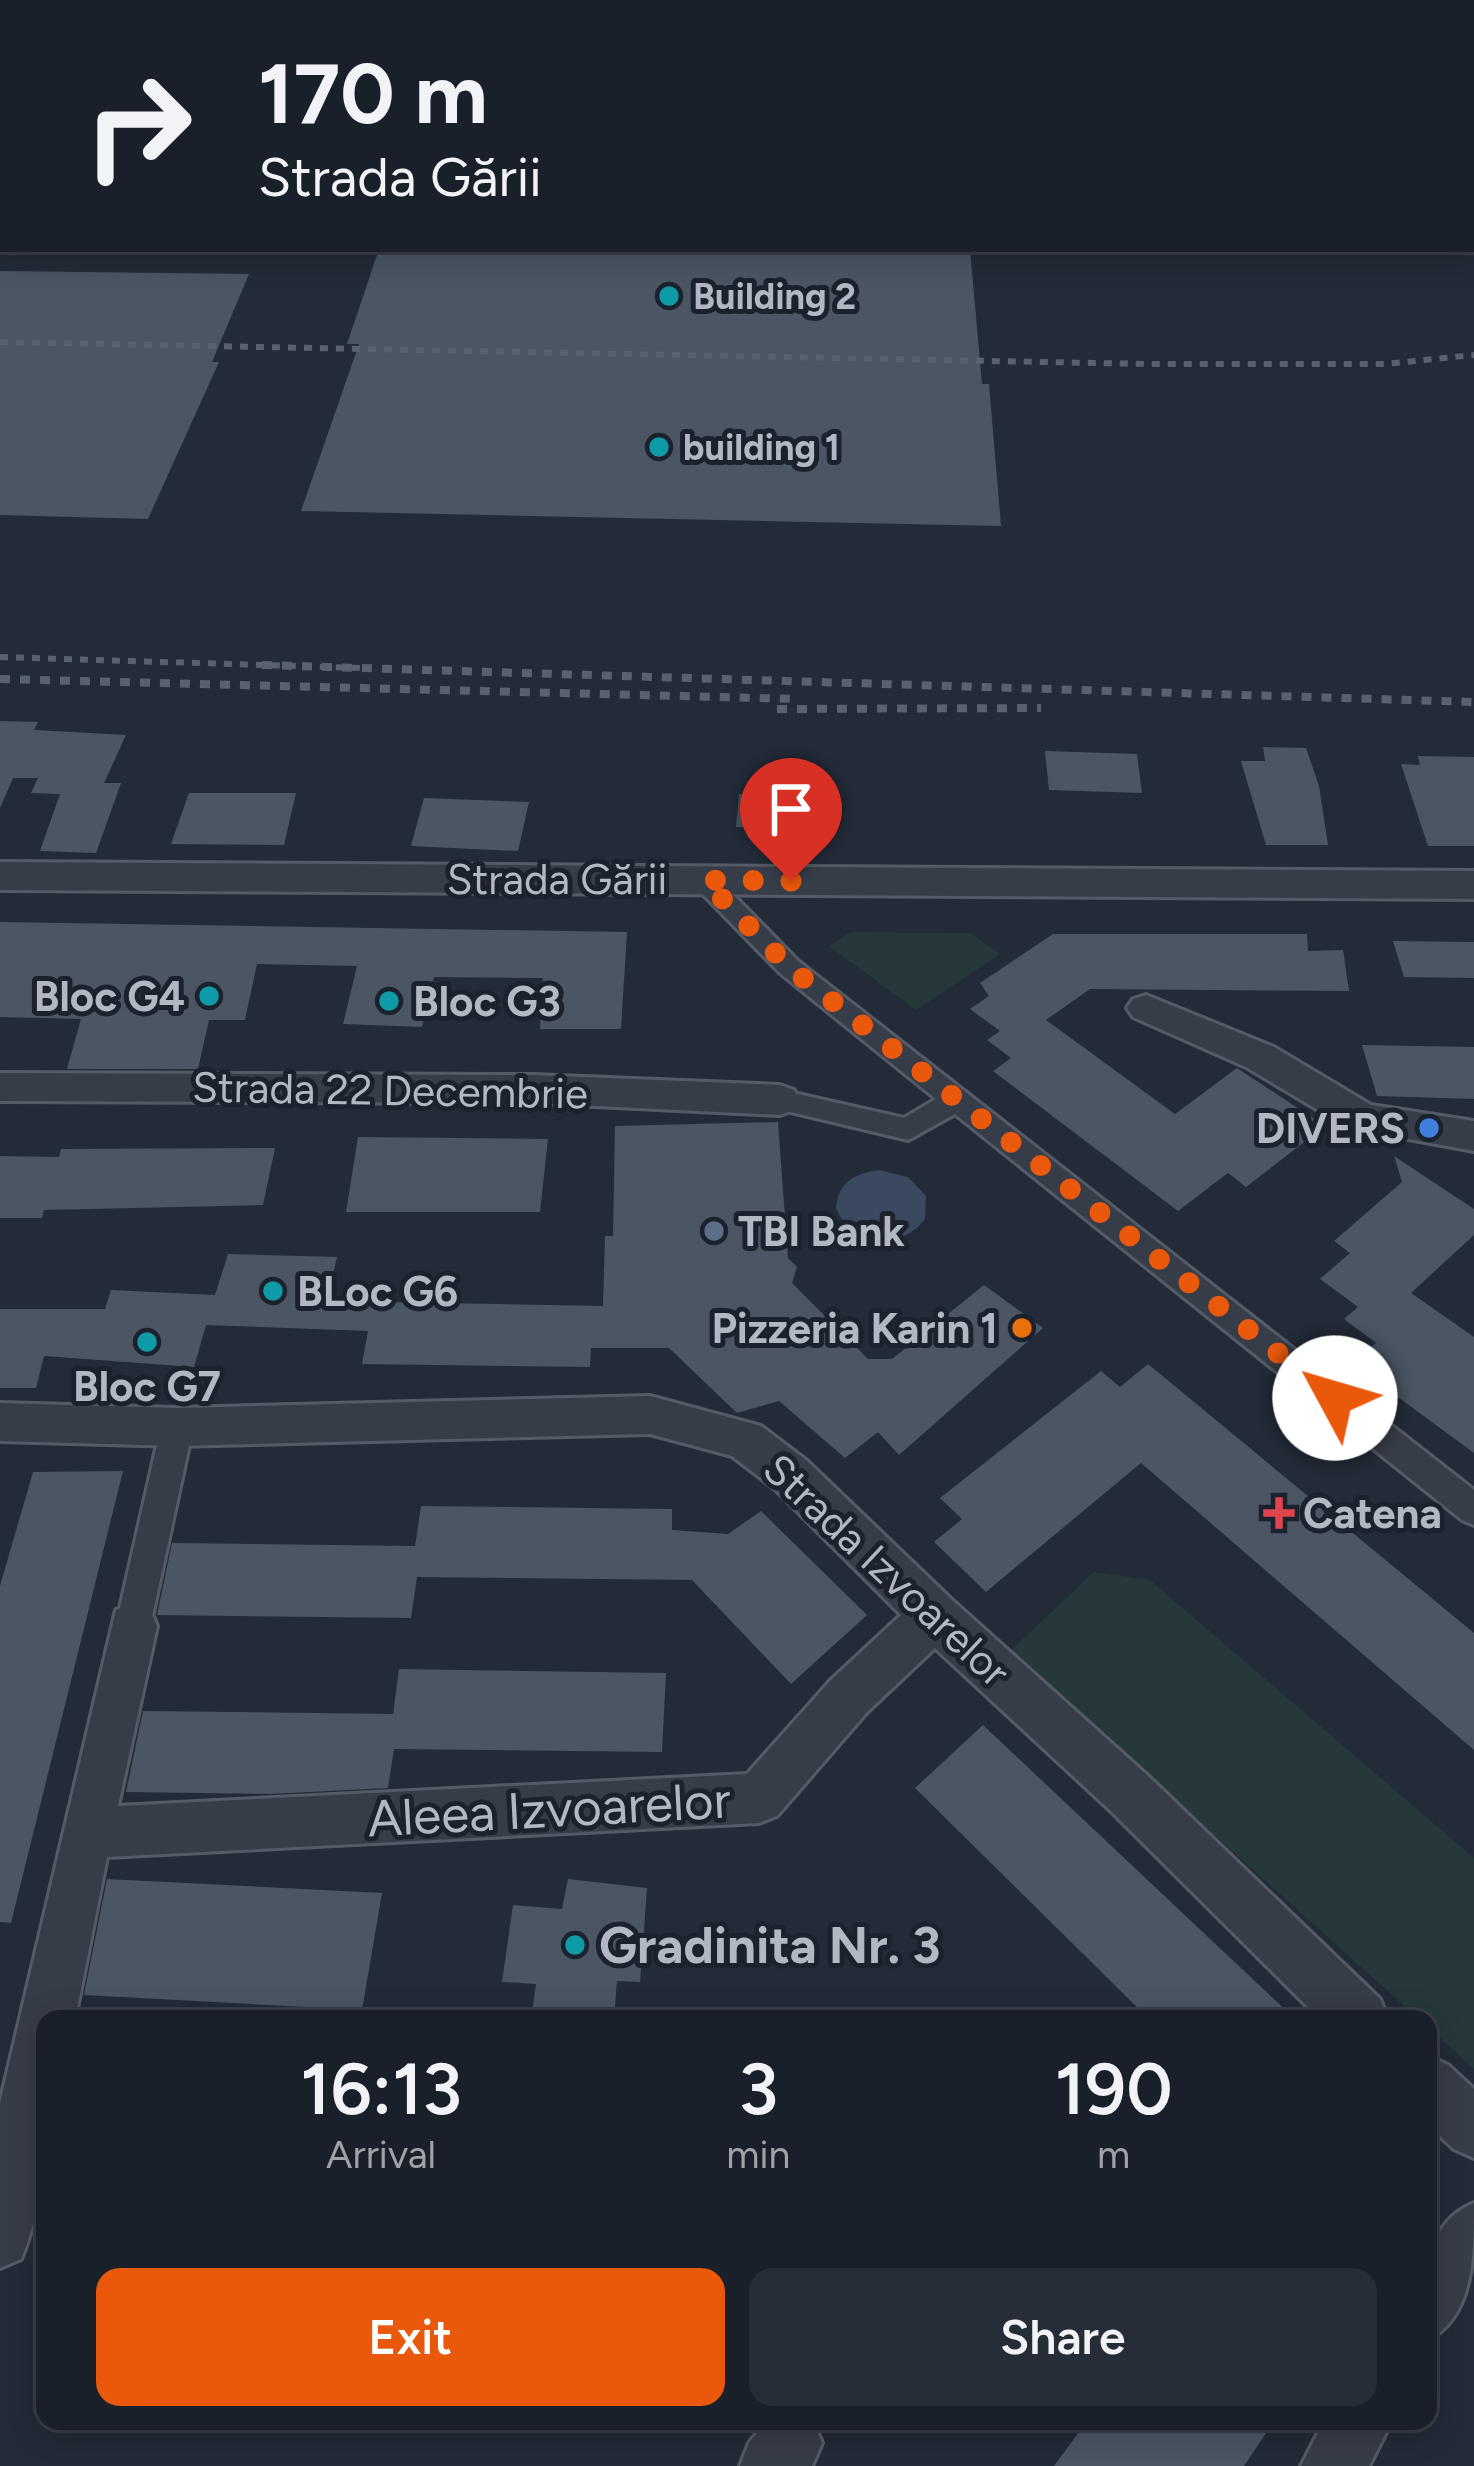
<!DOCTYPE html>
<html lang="en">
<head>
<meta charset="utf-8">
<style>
  :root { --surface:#1a202a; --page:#272d36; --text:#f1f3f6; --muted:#9fa3a8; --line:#383e47; --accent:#ea580c }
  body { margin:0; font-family:Figtree,sans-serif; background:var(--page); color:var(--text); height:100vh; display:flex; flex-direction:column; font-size:45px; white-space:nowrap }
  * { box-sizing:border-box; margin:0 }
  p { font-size:39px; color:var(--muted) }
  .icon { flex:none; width:66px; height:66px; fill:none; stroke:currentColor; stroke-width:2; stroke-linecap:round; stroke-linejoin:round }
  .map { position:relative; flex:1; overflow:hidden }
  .sheet { position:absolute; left:36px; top:2010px; width:1401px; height:420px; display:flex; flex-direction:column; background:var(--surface); border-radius:24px; box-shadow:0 6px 30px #0003,0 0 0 3px var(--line) }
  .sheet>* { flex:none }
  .top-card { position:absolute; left:0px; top:0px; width:1476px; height:252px; box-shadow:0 6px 30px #0003,0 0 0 3px var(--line); background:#1a202a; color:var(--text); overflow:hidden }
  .pin { position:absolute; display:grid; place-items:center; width:102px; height:102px; color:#fff; margin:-123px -51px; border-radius:50% 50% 50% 0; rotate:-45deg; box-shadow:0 0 12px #0007 }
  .pin .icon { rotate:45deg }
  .me { position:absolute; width:132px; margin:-66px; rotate:309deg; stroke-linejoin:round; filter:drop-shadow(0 0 9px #0008) }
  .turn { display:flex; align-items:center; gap:42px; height:252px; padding:0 60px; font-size:54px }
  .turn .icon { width:156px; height:156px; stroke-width:2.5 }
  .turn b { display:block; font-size:84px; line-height:102px }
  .eta { display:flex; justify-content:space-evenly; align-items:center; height:204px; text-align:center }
  .eta b { font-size:72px; font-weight:600; line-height:84px }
  .button { display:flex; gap:24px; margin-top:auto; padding:24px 60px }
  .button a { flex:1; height:138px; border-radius:24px; background:var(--accent); color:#fff; font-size:48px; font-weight:600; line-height:138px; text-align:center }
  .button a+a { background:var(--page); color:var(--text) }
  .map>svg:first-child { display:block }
  .green { fill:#26383a }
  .water { fill:#3a4960 }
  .building { fill:#4b5563 }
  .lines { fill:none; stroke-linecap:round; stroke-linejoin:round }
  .pedestrian-casing { stroke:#545b66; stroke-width:6 }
  .minor-casing { stroke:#545b66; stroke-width:6 }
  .tertiary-casing { stroke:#545b66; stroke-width:6 }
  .pedestrian { fill:#373d48; fill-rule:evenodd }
  .minor { fill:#373d48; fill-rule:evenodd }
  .tertiary { fill:#373d48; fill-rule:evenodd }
  .rail-far1 { stroke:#59616f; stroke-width:6; stroke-dasharray:8 8; stroke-linecap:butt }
  .rail { stroke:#59616f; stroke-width:8; stroke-dasharray:10 10; stroke-linecap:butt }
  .route { stroke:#ea580c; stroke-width:21; stroke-dasharray:0 37.8 }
  .culture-dot { fill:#0f9aa8; stroke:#1c222d; stroke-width:4.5 }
  .shop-dot { fill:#3f7fe0; stroke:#1c222d; stroke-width:4.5 }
  .service-dot { fill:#5c6f8a; stroke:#1c222d; stroke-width:4.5 }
  .food-dot { fill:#e8710a; stroke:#1c222d; stroke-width:4.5 }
  .health-dot { fill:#e0444e; stroke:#1c222d; stroke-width:4.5 }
  .labels { text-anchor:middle; stroke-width:10; stroke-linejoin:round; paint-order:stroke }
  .far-poi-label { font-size:36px; font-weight:bold; fill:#b1b8c4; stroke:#1c222d; text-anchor:start }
  .street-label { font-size:42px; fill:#b1b8c4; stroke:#1c222d }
  .poi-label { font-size:42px; font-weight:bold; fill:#b1b8c4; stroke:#1c222d; text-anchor:start }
  .near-street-label { font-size:51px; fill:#b1b8c4; stroke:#1c222d }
  .near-poi-label { font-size:51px; font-weight:bold; fill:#b1b8c4; stroke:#1c222d; text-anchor:start }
</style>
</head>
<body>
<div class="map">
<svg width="1474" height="2466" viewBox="0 0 1474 2466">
  <rect width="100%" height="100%" fill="#232b38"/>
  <path class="green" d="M851,932L970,933L1000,954L916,1010L829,946Z
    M1094,1572L1150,1580L1474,1858V2069L1428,2027V2019H1419L1010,1651Z"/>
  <path class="water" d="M879,1170L908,1177L926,1196L925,1219C901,1251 852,1247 836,1208C838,1182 855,1173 879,1170Z"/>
  <path class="building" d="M379,249H970L982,384H989L1001,526L301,511L359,344H347Z
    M0,271L249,274L212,362H219L148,519L0,515Z
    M0,721L38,722L34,730L126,735L104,783H121L96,853L40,851L60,794L31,793L38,778H13L0,808Z
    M1263,747L1306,748L1319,786L1328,845H1266L1241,761H1265Z
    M1045,751L1137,754L1142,793L1049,790Z
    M1418,756L1474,757V846H1428L1401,764L1420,765Z
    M189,793H296L284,845L171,844Z
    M739,794L839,797L835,829L736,827Z
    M424,798L529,802L518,851L411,846Z
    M0,922L627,932L621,1029H540L543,978L434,977L422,1027L343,1024L357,966L257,964L245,1020H209L198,1069H67L81,1019L0,1017Z
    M1053,934H1307L1308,951L1343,950L1349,991L1090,989L1046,1020L1175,1114L1237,1068L1325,1126L1246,1187L1228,1173L1178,1211L993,1071L1011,1058L987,1040L1000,1031L970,1009L989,996L980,983Z
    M1393,941L1474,942V978L1404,977Z
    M1362,1045L1474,1047V1099L1377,1096Z
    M778,1122L788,1258L797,1267L792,1283L868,1359H892L984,1285L1043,1328L899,1455L878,1432L845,1458L779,1401L737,1413L669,1348H591L590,1367L362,1364L368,1331L206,1325L194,1367L44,1356L36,1388H0V1309H105L111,1290L215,1295L228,1254L337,1257L327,1301L603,1306L605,1236H613L615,1126Z
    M358,1137L548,1139L540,1212H346Z
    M275,1148L263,1205L44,1210L42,1218H0V1156L59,1157L61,1149Z
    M1394,1156L1474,1209V1235L1411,1293L1474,1337V1453L1353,1364L1376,1343L1344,1319L1358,1307L1320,1279L1350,1253L1334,1241L1402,1182Z
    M1148,1364L1474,1633V1750L1141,1463L986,1592L934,1542L962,1519L940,1498L1101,1371L1120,1387Z
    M123,1471L11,1923L0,1922V1586L33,1472Z
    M421,1506L672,1509V1530L728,1534L761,1511L867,1615L791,1684L692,1580L417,1577L411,1618L157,1615L172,1543L415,1546Z
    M399,1669L666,1673L662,1752L394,1749L388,1788L270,1794L126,1792L143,1711L393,1714Z
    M983,1725L1295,2019H1149L915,1788Z
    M107,1879L382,1893L362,2010L84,1995Z
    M568,1879L647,1888L640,1982L617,1981L614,2019H531L536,1984L502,1982L513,1905L562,1909Z
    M1087,2421H1274L1244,2466H1054Z"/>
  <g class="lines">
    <defs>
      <path id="pedestrian" d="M704,872L713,874L798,961L1474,1490V1525L1462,1520L955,1114L908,1140L770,1107L766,1100L770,1093L780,1090L904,1118L936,1099L780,973L695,886L691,880Z
        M177,1413L188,1417L193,1427L150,1626L145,1637L133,1642L121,1637L116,1626L161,1427L166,1417Z"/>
      <path id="minor" d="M1146,995L1274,1047L1371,1105L1474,1121V1151L1348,1128L1246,1067L1133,1017L1127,1008L1133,999Z
        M0,1073L534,1075L780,1085L794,1090L800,1100L794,1110L780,1115L534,1103L0,1101Z
        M650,1396L761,1426L807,1461L952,1600L1148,1776L1380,1999L1388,2019H1320L1112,1812L935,1648L867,1712L777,1816L759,1823L107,1857L75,2019H45C45,2099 53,2183 21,2259L0,2268V2103L116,1610L133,1604L150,1610L157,1626L118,1806L747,1774L831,1680L901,1615L775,1489L732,1456L650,1434L177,1446L0,1441V1403L177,1408Z
        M1428,2056L1448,2065L1474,2089V2158L1454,2149L1428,2125Z
        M1474,2203C1474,2255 1474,2316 1428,2340C1428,2288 1418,2226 1474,2203Z
        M767,2421H813L822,2443L812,2466H740L749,2443Z
        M1324,2421H1392L1369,2466H1301Z"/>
      <path id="tertiary" d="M0,862L1474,871V899L0,890Z"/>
    </defs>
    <use href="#pedestrian" class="pedestrian-casing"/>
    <use href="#minor" class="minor-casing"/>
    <use href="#tertiary" class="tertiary-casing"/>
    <use href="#pedestrian" class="pedestrian"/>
    <use href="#minor" class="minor"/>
    <use href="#tertiary" class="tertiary"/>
    <path class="rail-far1" d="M0,342L1149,364H1385L1474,355
      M0,657L360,668"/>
    <path class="rail" d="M262,665L1474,702
      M0,679L796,699
      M777,709L1041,708"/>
  </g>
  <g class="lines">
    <path class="route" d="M791,881L704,880L789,967L1335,1398"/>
  </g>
  <g class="culture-dot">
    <circle cx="669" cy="296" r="12"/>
    <circle cx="659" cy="447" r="12"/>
    <circle cx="209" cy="996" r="12"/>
    <circle cx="389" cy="1001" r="12"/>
    <circle cx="273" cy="1291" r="12"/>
    <circle cx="147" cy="1342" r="12"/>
    <circle cx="575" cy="1945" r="12"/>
  </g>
  <circle class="shop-dot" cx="1429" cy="1128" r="12"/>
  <circle class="service-dot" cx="714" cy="1231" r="12"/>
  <circle class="food-dot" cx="1022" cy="1328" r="12"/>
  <path class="health-dot" d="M1273 1495h12v12h12v12h-12v12h-12v-12h-12v-12h12z"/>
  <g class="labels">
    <g class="far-poi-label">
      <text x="693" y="309">Building 2</text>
      <text x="683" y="460">building 1</text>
    </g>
    <g class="street-label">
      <text x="557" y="894">Strada Gării</text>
      <text transform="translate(390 1090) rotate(1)" y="15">Strada 22 Decembrie</text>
      <text transform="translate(887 1570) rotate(43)" y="15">Strada Izvoarelor</text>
    </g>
    <g class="poi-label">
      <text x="185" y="1011" text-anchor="end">Bloc G4</text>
      <text x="413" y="1016">Bloc G3</text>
      <text x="1405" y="1143" text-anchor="end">DIVERS</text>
      <text x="738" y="1246">TBI Bank</text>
      <text x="297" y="1306">BLoc G6</text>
      <text x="998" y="1343" text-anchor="end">Pizzeria Karin 1</text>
      <text x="147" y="1401" text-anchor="middle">Bloc G7</text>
      <text x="1303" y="1528">Catena</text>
    </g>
    <g class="near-street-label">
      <text transform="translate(549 1809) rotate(-3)" y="18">Aleea Izvoarelor</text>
    </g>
    <g class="near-poi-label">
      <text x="599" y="1963">Gradinita Nr. 3</text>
    </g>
  </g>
</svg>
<div class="pin" style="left:791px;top:881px;background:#d93025"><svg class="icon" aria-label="arrive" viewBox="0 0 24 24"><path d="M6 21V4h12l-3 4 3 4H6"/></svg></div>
<svg class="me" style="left:1335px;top:1398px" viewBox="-20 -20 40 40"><circle r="19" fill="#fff"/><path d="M0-13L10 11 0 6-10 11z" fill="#ea580c"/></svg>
<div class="top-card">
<div class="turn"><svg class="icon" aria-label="right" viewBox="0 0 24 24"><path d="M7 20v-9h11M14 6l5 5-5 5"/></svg><div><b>170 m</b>Strada Gării</div></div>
</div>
<section class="sheet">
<div class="eta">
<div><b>16:13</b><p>Arrival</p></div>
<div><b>3</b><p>min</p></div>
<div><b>190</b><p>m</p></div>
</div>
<div class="button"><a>Exit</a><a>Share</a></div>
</section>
</div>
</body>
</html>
